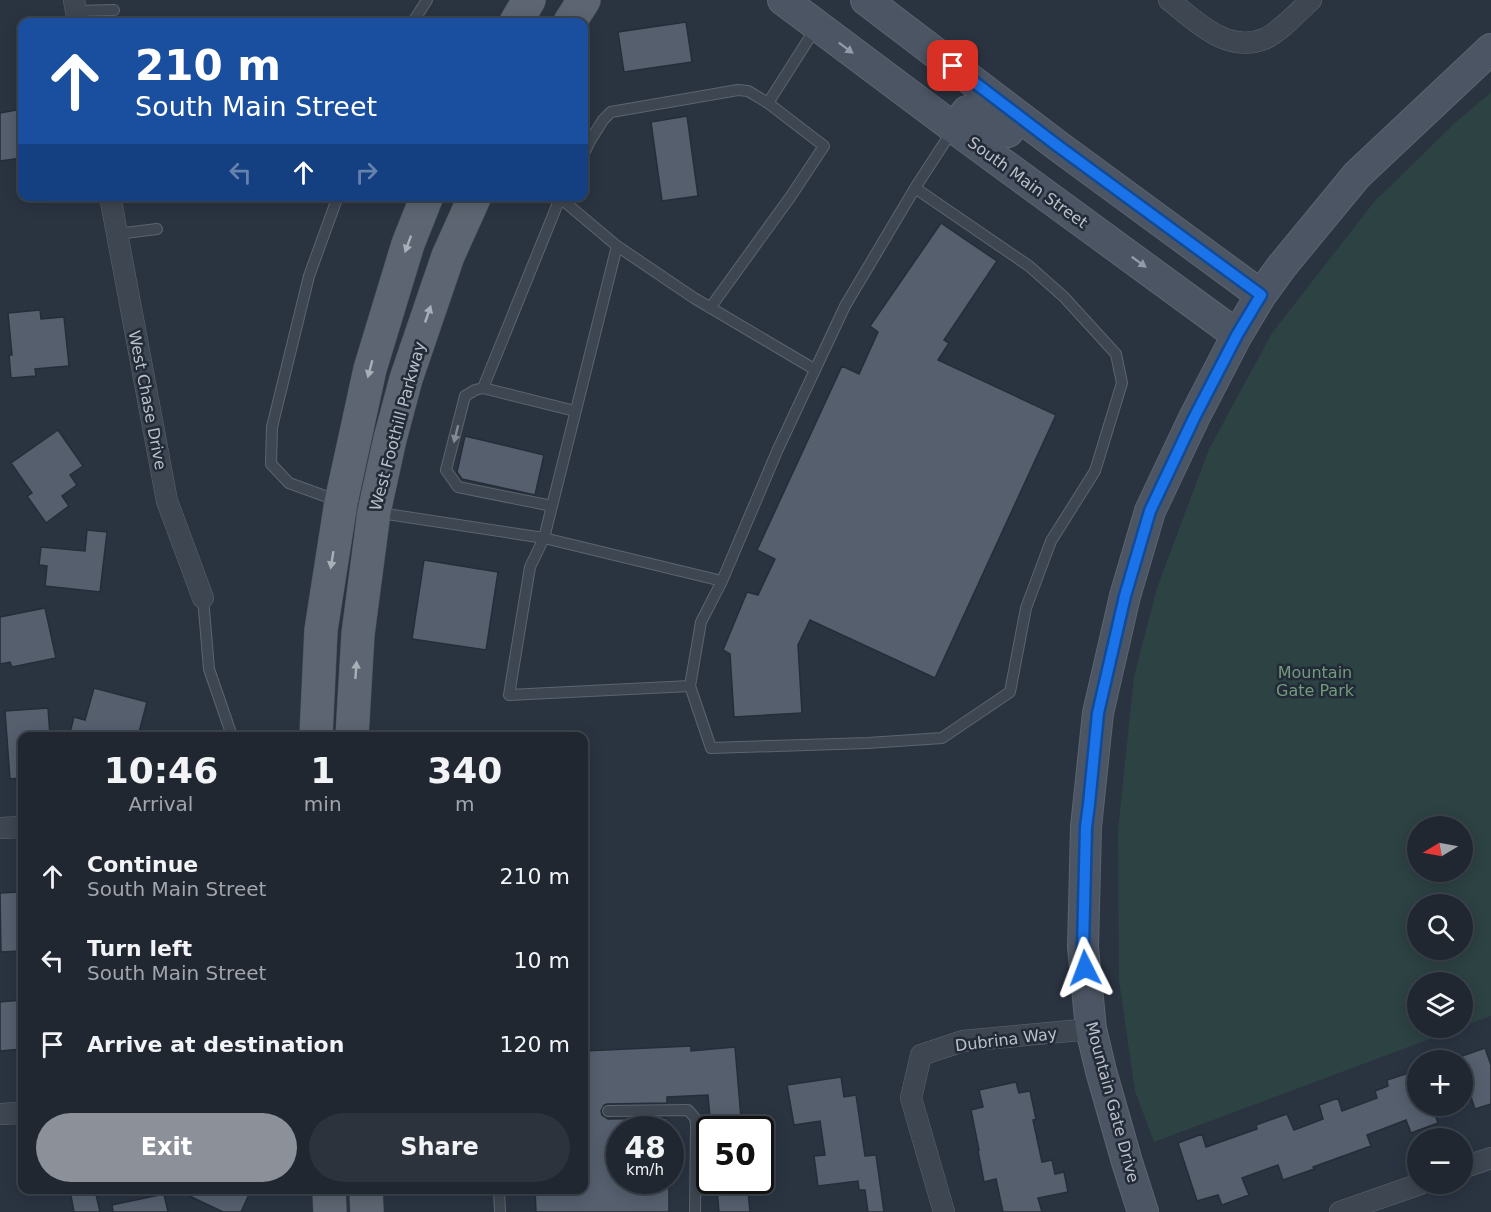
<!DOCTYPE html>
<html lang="en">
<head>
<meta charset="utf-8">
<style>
  :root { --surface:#202731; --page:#2d333d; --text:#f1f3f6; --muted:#a2a5ab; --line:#3d444d; --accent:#8c9099 }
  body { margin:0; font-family:"DejaVu Sans",sans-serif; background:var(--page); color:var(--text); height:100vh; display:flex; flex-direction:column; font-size:22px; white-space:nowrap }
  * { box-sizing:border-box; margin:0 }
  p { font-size:20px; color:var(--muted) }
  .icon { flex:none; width:33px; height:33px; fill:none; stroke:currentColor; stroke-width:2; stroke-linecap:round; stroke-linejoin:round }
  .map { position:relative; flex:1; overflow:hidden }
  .panel { position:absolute; left:18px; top:732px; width:570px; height:462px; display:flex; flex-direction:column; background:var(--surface); border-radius:12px; box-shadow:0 3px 15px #0003,0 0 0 2px var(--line) }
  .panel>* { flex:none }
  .hud { position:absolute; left:18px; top:18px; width:570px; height:183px; border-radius:12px; box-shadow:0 3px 15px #0003,0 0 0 2px var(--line); background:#1a4fa0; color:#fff; overflow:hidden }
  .needle { width:39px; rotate:260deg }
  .fabs { position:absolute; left:1407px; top:816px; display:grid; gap:12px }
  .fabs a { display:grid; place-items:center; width:66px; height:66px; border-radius:50%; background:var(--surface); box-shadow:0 3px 15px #0003,0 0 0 2px var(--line); font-size:30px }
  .speed { position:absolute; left:606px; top:1116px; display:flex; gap:12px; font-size:30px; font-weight:700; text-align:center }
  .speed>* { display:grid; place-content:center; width:78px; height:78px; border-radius:50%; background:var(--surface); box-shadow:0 3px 15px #0003,0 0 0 2px var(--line); line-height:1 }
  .speed small { font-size:15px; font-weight:400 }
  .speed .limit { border:3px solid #111; border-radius:9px; background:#fff; color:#111 }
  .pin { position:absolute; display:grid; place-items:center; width:51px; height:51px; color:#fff; margin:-26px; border-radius:12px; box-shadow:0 3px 9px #0006 }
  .me { position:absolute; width:66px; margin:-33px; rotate:357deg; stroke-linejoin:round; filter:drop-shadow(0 0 4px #0008) }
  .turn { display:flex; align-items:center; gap:21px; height:126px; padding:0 18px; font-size:27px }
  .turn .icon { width:78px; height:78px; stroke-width:2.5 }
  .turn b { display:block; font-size:42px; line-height:51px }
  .lanes { display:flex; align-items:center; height:57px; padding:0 18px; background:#0003; justify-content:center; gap:30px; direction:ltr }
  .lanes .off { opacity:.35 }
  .eta { display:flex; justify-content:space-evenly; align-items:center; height:102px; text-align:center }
  .eta b { font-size:36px; font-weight:700; line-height:42px }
  .primary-button { display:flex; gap:12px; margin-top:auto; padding:12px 18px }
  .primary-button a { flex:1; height:69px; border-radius:36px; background:var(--accent); color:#fff; font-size:24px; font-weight:700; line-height:69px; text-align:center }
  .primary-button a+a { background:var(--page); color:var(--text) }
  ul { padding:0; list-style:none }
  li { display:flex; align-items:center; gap:18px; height:84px; padding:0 18px }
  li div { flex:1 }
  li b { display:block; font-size:22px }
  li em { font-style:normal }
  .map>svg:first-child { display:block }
  .green { fill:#2d4243; fill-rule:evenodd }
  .building { fill:#555f6e; stroke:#252d38; stroke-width:1.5 }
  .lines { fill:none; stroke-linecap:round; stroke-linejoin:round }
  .service-casing { stroke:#5c646e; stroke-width:12 }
  .minor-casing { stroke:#5c646e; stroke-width:22 }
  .secondary-casing { stroke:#5c646e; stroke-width:32 }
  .primary-casing { stroke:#484f5a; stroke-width:34 }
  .service { stroke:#3e4651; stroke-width:10 }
  .minor { stroke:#3e4651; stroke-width:21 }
  .secondary { stroke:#4c5564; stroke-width:30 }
  .primary { stroke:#5c6571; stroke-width:33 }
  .oneway { fill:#949ba7 }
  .oneway2 { fill:#a8afb9 }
  .oneway3 { fill:#838a94 }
  .route-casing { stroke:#114b97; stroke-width:15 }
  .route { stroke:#1a73e8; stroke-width:10 }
  .labels { text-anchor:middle; stroke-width:5; stroke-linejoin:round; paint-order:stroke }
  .street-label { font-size:16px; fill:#bbc1cb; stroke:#222b37 }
  .park-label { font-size:16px; fill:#749a7d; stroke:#222b37 }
</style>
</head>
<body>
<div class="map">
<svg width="1491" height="1212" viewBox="0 0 1491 1212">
  <rect width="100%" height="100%" fill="#2a3441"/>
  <path class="green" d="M1491,92V1016L1463,1026L1462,982H1418V1028H1459L1154,1142L1135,1091L1119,980L1118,830L1134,677L1157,588L1209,449L1272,333L1374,202L1455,123ZM1418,826H1462V872H1418ZM1418,904H1462V950H1418Z"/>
  <path class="building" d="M686,22L692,62L624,72L618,32Z
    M22,109V158L0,161V113Z
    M687,116L698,196L662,201L651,122Z
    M941,223L997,261L944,340L949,343L938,360L1056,415L935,678L810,620L798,645L802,713L734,717L730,654L723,650L747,592L758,595L775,559L757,550L842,366L859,374L878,332L870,326Z
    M40,310L41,319L64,317L69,366L35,369L36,376L11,378L9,355H12L8,313Z
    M58,430L83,466L70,475L77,485L62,496L69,506L46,523L27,496L32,493L11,463Z
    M465,436L544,455L535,495L462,479L457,472Z
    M87,530L107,532L100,592L45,586L47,566L39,565L41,547L85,551Z
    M424,560L498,572L486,650L412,639Z
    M45,608L56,658L12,667L10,662L0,664V617Z
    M94,688L147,702L138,736H69L74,717L85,720Z
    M48,708L50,736H22V778L10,779L5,711Z
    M18,892L19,911H22V951L1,952L0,893Z
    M22,1000V1049L0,1051V1002Z
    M691,1046V1051L735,1047L742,1130H711L708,1095L667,1097V1103L607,1104L604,1105L601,1111L602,1115L608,1119L667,1118L668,1130H620V1180H669V1212H536L535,1190H584V1051Z
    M1485,1048L1491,1065V1104L1475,1109L1471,1097L1462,1099V1056Z
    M1418,1070V1106H1432L1438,1123L1411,1133L1406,1120L1367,1135L1371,1146L1313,1167L1314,1169L1283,1180L1278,1165L1242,1178L1249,1195L1222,1205L1218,1195L1197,1201L1178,1143L1202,1134L1206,1147L1257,1129L1256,1125L1287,1114L1294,1130L1323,1119L1319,1105L1338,1098L1342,1111L1377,1098L1375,1091L1388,1086L1387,1080Z
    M841,1077L844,1097L856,1095L865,1156L876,1155L884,1212H868L865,1190H859L858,1181L818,1186L814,1156L825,1155L820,1121L794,1125L787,1085Z
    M1016,1082L1019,1093L1030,1091L1036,1119L1033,1120L1042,1162L1052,1160L1055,1174L1064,1172L1068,1192L1038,1198L1042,1212H1003L996,1179L984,1182L978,1151L979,1150L971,1110L983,1107L979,1090Z
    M716,1180H747L750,1212H719Z
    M79,1190H95L100,1212H74L70,1191Z
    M177,1190H251L241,1212H223Z
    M164,1194L168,1212H113L112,1205Z"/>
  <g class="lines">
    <defs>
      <path id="service" d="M76,11L114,10
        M413,22L427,0
        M584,134L590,141L584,153
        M590,141L603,120L611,112L738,90L748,91L768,103
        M915,188L845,306L778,449L722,581L701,622L690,686L711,748L868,743L942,738L1010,692L1026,608L1051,541L1095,471L1122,383L1116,354L1064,297L1029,266L915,188L952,131
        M338,196L309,276L272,427L271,464L289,483L341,502L374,512L544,538L722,581
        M561,196L560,198L617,246L544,538L530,567L509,695L690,686
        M560,198L483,388L575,411
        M117,234L157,229
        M617,246L694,298L814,369
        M710,308L791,196L824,146L768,103L817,26
        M483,388L475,390L465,396L446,470L458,487L552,506
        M203,598L209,669L232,736
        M608,1111L688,1110L695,1118L696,1124L695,1212
        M499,1190L500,1212"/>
      <path id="minor" d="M74,0L78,22
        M1169,0C1196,21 1227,54 1264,39C1279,33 1299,11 1311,0
        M110,196L167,501L203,598
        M0,828L22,827
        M0,1114L22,1113
        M1462,1168L1491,1158
        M944,1212L911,1098L921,1055L963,1041L1091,1029
        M1340,1212L1420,1184"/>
      <path id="secondary" d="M783,0L954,128L1237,335
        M866,0L1058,146L1261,295
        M954,128L967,111L979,109L1008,132
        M1143,1212L1127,1162L1101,1071L1091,1029L1083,947L1086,827L1098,713L1125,596L1150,511L1194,418L1237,335L1261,295L1282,266L1357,175L1491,49"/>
      <path id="primary" d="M516,22L529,0
        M570,22L584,0
        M316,736L321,630L341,502L370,369L408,244L427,196
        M352,736L358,634L374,512L390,439L406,379L448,256L475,196
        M329,1190L330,1212
        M366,1190L367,1212"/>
    </defs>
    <use href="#service" class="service-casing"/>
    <use href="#minor" class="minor-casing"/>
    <use href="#secondary" class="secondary-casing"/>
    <use href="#primary" class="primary-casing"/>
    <use href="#service" class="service"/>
    <use href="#minor" class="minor"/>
    <use href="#secondary" class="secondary"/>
    <use href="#primary" class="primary"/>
  </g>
  <defs><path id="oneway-solid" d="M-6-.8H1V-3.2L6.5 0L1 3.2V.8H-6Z" transform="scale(1.5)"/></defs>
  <g class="oneway">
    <use href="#oneway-solid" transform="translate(846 48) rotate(37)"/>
    <use href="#oneway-solid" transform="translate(1139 262) rotate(36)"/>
  </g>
  <g class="oneway2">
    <use href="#oneway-solid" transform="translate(408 244) rotate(110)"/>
    <use href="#oneway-solid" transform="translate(428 314) rotate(-71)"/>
    <use href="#oneway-solid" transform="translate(370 369) rotate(105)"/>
    <use href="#oneway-solid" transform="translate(332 560) rotate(99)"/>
    <use href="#oneway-solid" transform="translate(356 670) rotate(-86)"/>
  </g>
  <use class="oneway3" href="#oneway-solid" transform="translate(456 434) rotate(104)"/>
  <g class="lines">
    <defs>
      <path id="route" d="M953,66L1058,146L1261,295L1237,335L1194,418L1150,511L1125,596L1098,713L1089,804L1086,827L1083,947L1085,968"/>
    </defs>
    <use href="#route" class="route-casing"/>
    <use href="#route" class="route"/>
  </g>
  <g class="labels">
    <g class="street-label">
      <text transform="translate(1028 182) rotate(36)" y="6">South Main Street</text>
      <text transform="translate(148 400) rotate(79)" y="6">West Chase Drive</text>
      <text transform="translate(397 426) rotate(-75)" y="6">West Foothill Parkway</text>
      <text transform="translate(1006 1039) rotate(-7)" y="6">Dubrina Way</text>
      <text transform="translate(1113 1102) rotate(75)" y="6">Mountain Gate Drive</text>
    </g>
    <g class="park-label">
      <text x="1315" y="678">Mountain<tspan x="1315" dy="18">Gate Park</tspan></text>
    </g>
  </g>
</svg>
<div class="fabs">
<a><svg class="needle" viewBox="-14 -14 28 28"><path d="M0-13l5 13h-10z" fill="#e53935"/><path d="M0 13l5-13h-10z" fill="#a2a5ab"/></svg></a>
<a><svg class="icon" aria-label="search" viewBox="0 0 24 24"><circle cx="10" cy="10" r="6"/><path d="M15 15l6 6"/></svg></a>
<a><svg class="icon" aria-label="layers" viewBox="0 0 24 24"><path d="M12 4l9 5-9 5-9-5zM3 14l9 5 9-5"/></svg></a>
<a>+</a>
<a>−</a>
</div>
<div class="speed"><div>48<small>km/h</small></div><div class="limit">50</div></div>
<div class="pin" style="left:953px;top:66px;background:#d93025"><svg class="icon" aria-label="arrive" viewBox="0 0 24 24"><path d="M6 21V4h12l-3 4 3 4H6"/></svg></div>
<svg class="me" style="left:1085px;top:968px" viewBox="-20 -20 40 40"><path d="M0-17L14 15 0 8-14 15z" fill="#1a73e8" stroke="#fff" stroke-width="4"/></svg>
<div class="hud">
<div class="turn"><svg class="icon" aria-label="ahead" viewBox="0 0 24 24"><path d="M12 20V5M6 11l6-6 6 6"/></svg><div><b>210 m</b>South Main Street</div></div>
<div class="lanes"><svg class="icon off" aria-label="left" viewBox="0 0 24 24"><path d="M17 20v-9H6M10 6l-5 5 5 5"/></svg><svg class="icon" aria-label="ahead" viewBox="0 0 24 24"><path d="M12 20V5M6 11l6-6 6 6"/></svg><svg class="icon off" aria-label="right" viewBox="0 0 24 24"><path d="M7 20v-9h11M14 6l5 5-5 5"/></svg></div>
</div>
<section class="panel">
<div class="eta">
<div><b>10:46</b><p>Arrival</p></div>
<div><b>1</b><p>min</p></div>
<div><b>340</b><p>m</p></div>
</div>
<ul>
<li><svg class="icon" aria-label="ahead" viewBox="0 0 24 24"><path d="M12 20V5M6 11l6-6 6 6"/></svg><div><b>Continue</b><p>South Main Street</p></div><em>210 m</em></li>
<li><svg class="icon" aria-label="left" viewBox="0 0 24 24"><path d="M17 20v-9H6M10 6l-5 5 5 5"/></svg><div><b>Turn left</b><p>South Main Street</p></div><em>10 m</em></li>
<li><svg class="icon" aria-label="arrive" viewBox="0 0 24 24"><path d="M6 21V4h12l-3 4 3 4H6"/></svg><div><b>Arrive at destination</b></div><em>120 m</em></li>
</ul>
<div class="primary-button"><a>Exit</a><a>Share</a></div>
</section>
</div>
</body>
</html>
